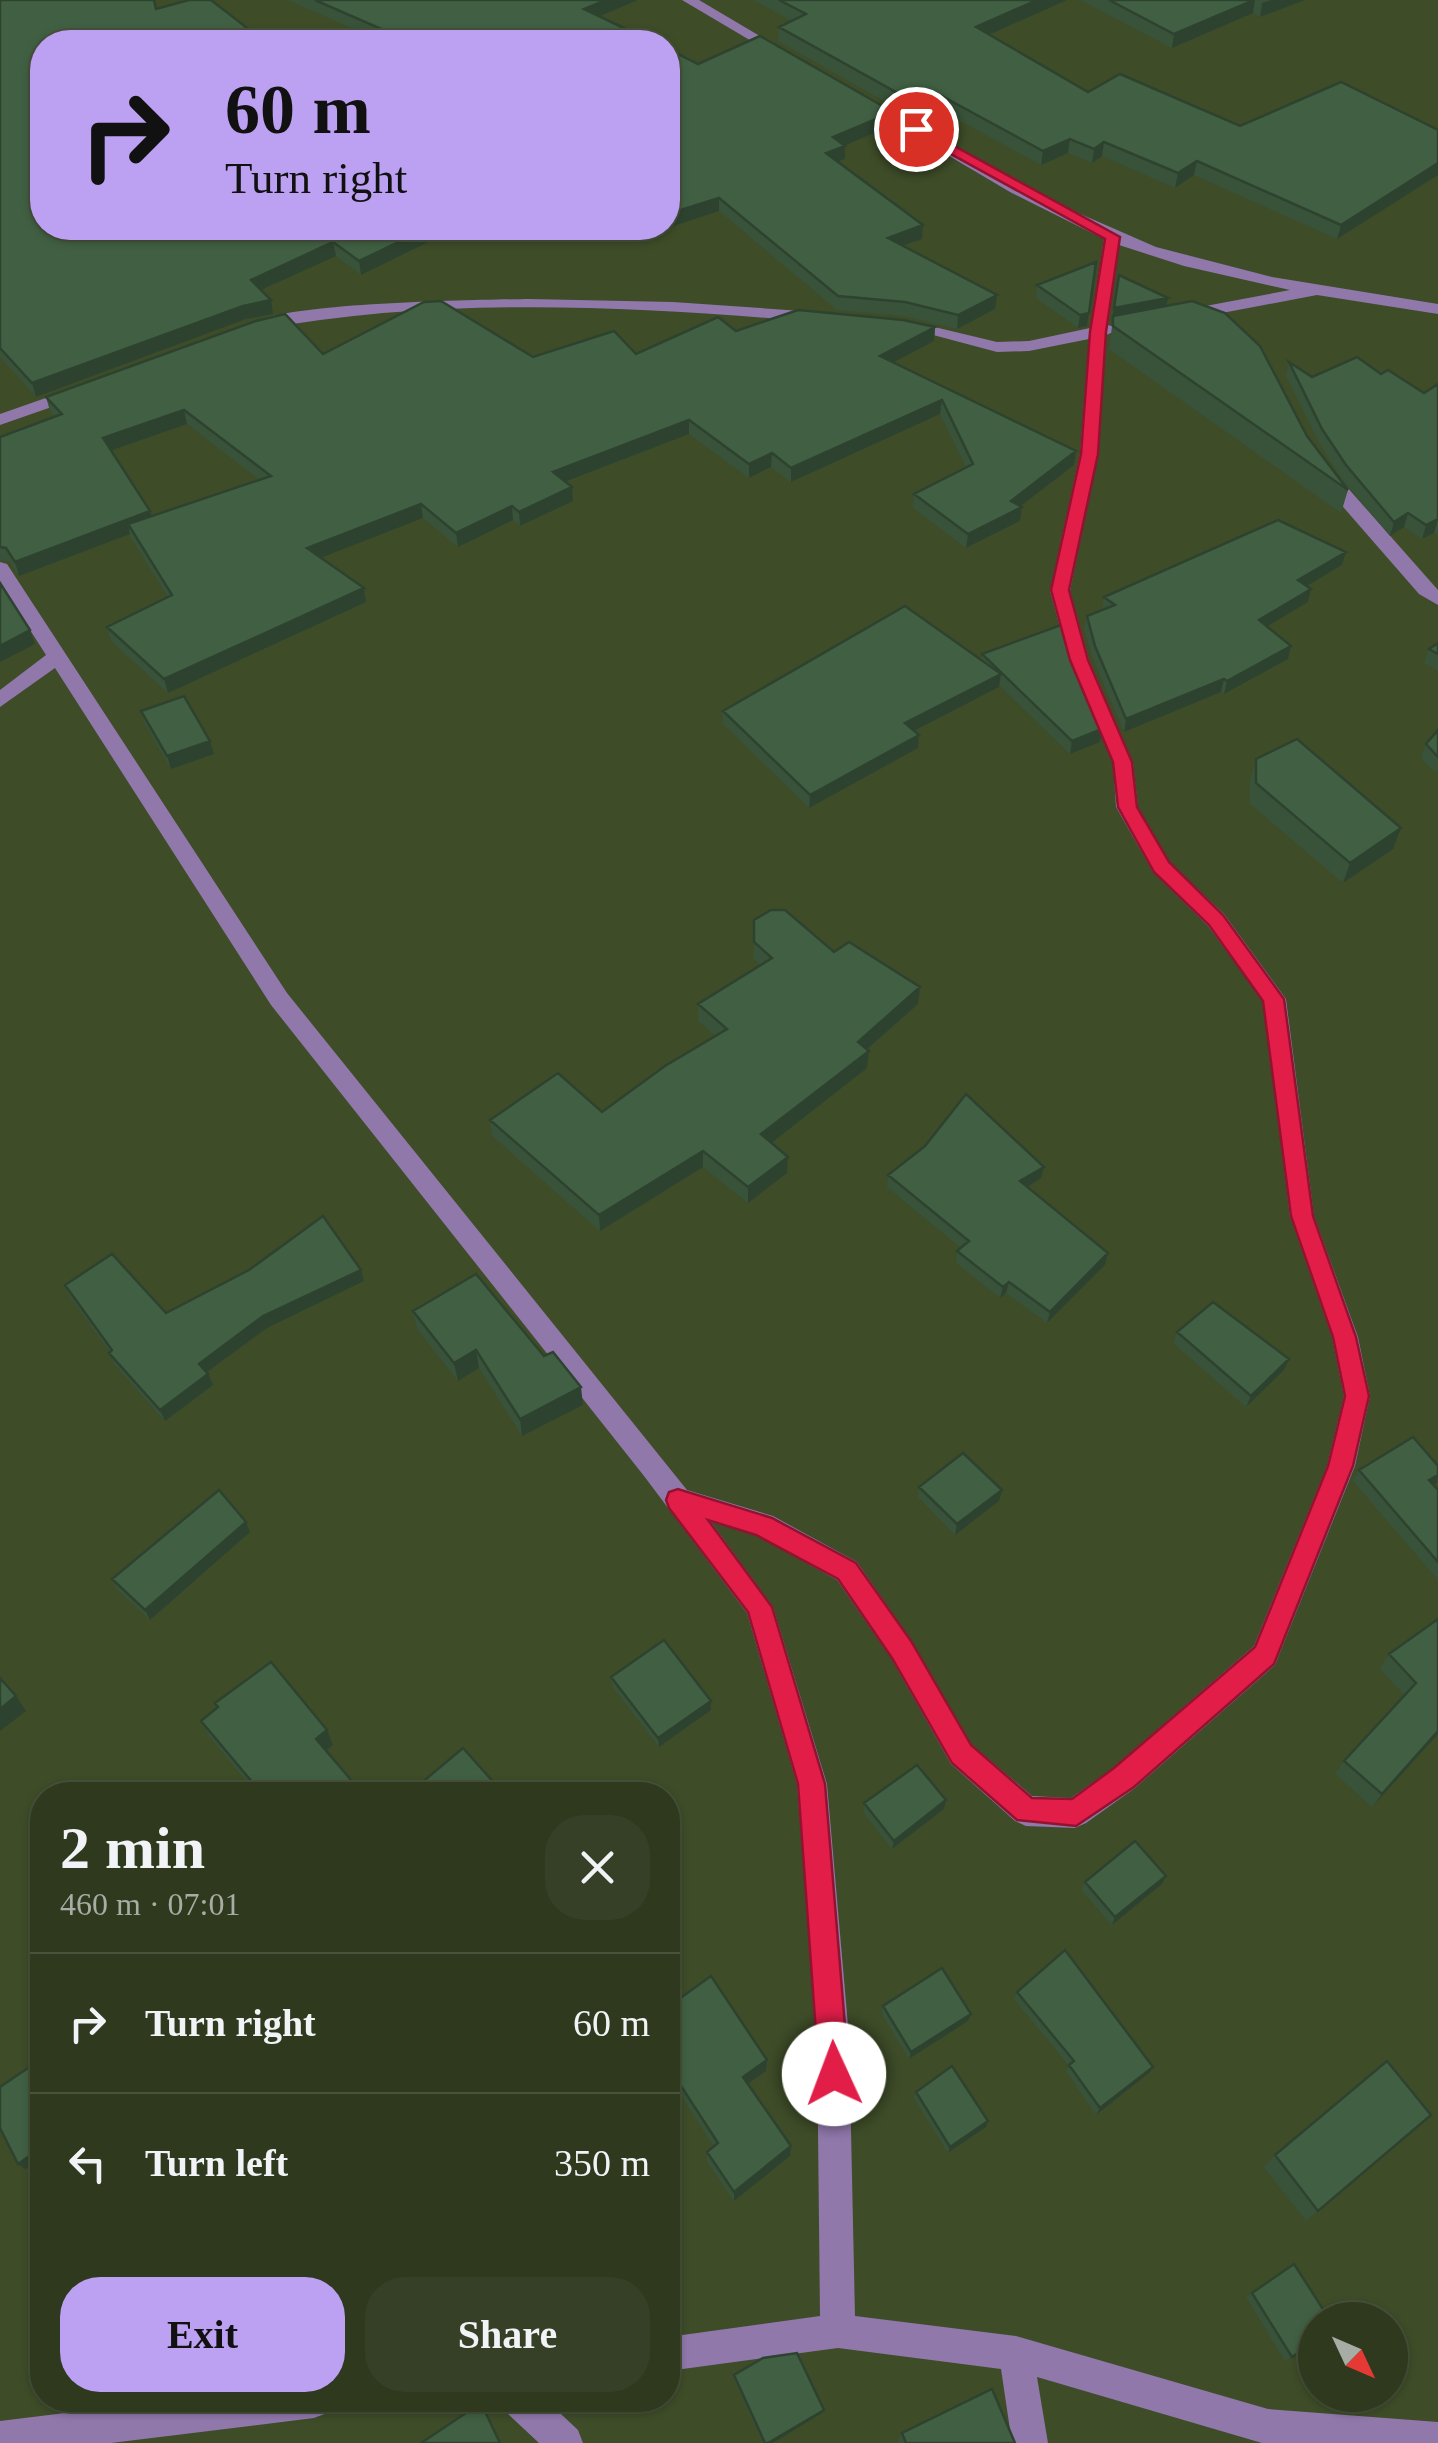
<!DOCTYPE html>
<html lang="en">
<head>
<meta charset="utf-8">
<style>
  :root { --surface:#2e391e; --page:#364027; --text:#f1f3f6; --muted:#a7aca4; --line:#49533c; --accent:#bca0f2 }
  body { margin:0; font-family:Georgia,serif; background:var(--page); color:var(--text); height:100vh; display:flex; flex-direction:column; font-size:38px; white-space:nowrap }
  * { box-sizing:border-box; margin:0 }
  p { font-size:32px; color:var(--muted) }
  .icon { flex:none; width:55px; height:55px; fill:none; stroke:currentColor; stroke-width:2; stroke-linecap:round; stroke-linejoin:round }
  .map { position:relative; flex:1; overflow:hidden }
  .details { position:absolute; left:30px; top:1782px; width:650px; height:630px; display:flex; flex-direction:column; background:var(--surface); border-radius:40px; box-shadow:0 2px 8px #0004,0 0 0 2px var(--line) }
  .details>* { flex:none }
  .banner { position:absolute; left:30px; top:30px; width:650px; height:210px; border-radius:40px; box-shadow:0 2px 8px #0004,0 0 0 2px var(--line); background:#bca0f2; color:#111; overflow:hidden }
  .needle { width:65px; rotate:134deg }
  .fabs { position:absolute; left:1298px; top:2302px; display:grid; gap:20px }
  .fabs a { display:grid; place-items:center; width:110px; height:110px; border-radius:50%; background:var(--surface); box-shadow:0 2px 8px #0004,0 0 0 2px var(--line); font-size:50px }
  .pin { position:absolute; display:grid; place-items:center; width:85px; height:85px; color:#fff; margin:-42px; border:5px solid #fff; border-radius:50%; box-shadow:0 2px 10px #0007 }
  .me { position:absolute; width:110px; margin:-55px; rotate:358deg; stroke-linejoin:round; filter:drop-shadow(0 0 8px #0008) }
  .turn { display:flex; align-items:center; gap:35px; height:210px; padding:0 30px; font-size:45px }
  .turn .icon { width:130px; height:130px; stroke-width:2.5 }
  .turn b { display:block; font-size:70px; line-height:85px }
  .round { display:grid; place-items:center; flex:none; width:105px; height:105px; border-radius:40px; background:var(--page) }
  .overview { display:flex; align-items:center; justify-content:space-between; height:170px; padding:0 30px }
  h1 { font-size:60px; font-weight:800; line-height:75px }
  .button { display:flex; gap:20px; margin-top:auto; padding:20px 30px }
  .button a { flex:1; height:115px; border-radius:40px; background:var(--accent); color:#111; font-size:40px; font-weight:800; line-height:115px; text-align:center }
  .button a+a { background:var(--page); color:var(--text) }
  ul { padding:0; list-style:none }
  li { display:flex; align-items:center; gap:30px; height:140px; padding:0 30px; border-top:2px solid var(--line) }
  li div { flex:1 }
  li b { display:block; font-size:38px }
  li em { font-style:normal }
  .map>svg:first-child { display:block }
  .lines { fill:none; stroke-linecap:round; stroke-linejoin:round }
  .minor { fill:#9078ab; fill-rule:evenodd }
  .wall { fill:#38533a; fill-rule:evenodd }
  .shaded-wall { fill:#2e432f }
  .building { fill:#416043; stroke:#2e432f; stroke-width:2.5 }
  .route { fill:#e11d48; stroke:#92132f; stroke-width:2.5 }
</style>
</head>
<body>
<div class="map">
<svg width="1438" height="2443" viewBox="0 0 1438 2443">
  <rect width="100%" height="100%" fill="#3e4c28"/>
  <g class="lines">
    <path class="minor" d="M682,0H699L792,55L780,58Z
      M863,94L1053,202L1156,247L1272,277L1438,304V314L1317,295L1185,320L1176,315L1179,311L1290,290L1184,266L1119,245L1108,325L1121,329L1106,335L1098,454L1070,591L1089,660L1133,763L1138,807L1169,862L1224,914L1286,999L1314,1216L1358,1337L1370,1396L1355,1466L1275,1665L1135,1788L1086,1823L1075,1828L1026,1826L1015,1821L951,1764L891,1658L837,1580L756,1535L711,1522L773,1607L827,1784L849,2037L855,2316L1016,2336L1268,2409L1438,2422V2443H1262L1037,2377L1048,2443H1012L1001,2369L838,2348L668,2371V2337L820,2316L817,2037L797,1784L747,1613L644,1476L271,1005L55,668L0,707V690L46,655L0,583V562L7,564L287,993L687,1490L773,1516L857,1562L911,1640L971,1744L1032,1796L1071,1798L1113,1768L1254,1646L1327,1466L1344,1396L1332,1337L1290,1216L1263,1001L1208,926L1153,872L1116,807L1113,763L1069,660L1050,591L1080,454L1089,339L1029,351L997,352L892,324L901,319L997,342L1029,341L1090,328L1104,239L1010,192L858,102V96Z
      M529,299L673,302L816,312L825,317L816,322C632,306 440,296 258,330L249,325C279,302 481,300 529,299Z
      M80,386L86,387V395L0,425V414Z
      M1324,467L1331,469L1438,590V605L1419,594L1317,477L1315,473Z
      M171,2400H332L327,2413L314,2418L111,2443H0V2421Z
      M502,2400H546L578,2430L583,2443H539L507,2413Z"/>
  </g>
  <path class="wall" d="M0,0L156,9L457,228L361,275L336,256L261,290L271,300L273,314L246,319L36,397L0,357Z
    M288,0H638L599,17L653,42H383Z
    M753,0H1067L989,35L1088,92L1240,126L1438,130L1337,239L1194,175L1175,188L1102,156L1092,163L1068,153L1041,165L935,107L912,117L778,41L779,27L792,21Z
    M1080,0H1305L1260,17L1253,13L1172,48Z
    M698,64L892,125L845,145V159L838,162L923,225L922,239L903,246L995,309L957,329L904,316L837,310L719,211L649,234L642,228H668Z
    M1096,262L1087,326L1078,328L1036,298L1037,285Z
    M1119,275L1168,298L1166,306L1307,436L1348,490L1341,513L1109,349Z
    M935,327L934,341L893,362L1076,451L1074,465L1021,506L1020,521L966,548L913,508L914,494L966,467L940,414L791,482L771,467L749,478L689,434L566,482L573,501L520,526L513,520L458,547L423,518L321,557L364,588L366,602L168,693L111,641L107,627L168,597L131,538L130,534L19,576L10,562L0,560V437L55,417L50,411L46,397L323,354L533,357L636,354L736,331ZM187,424L260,480L152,516L150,511L111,451Z
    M1289,362L1312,377L1381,374L1424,393L1438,384V535L1434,533L1422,539L1404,527L1390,536L1342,479L1319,443L1286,376Z
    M1346,552L1342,565L1307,586L1311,589L1308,602L1267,626L1288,659L1224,694L1221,692L1124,732L1093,659L1084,629L1087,616L1102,610L1104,597Z
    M1438,643V671L1424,663L1429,649Z
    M982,654L1100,742L1070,754L999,685V687L914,731L918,748L809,808L723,724V711L982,661Z
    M141,711L210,741L214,754L171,769L145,724Z
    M1438,730V770L1435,772L1421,758L1426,744Z
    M1256,759L1401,828L1393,849L1343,883L1250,804V780Z
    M754,920L920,987L918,1004L867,1050V1068L771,1143L788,1157L787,1173L748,1203L703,1167L600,1231L492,1136L490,1120L602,1112L716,1036L698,1021V1004L760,965L754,959Z
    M1044,1167L1041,1178L1027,1187L1105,1265L1047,1323L1006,1293L1000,1298L956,1263L957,1251L961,1248L887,1187L888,1175Z
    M364,1281L267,1328L207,1372L213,1385L165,1421L114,1364L110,1352L70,1297L65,1285L166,1313Z
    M413,1311L583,1405L522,1436L479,1368L458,1381L417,1329Z
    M1177,1332L1289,1359L1284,1370L1246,1407L1173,1343Z
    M1438,1466V1481L1433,1485L1438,1490V1580L1353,1481L1359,1470Z
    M919,1487L999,1501L955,1535L918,1497Z
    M246,1522L250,1532L150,1620L117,1589L112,1579Z
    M1438,1619V1736L1437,1735L1372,1807L1335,1774L1344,1761L1404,1695L1380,1669L1389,1654Z
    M611,1677L711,1710L659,1747L612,1686Z
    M215,1703L327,1730L333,1745L326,1751L364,1795H258L209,1736L201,1721L217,1708Z
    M864,1803L944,1809L892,1849L863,1812Z
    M1085,1882L1162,1884L1112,1925L1081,1890Z
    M1017,1992L1149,2073L1096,2115L1066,2071L1069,2066L1014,1999Z
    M883,2006L968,2021L909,2059L881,2013Z
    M668,2007L767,2060L766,2071L748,2084L791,2146L790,2156L734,2201L707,2162V2152L714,2147L668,2075Z
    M916,2092L986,2127L948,2153L914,2098Z
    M1431,2115L1306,2221L1264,2167L1275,2155Z
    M1294,2264L1315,2342L1285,2361L1246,2297Z
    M734,2375L824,2410L822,2413L773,2443H763L734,2379Z
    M902,2433L1015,2443H899L898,2439Z"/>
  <path class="shaded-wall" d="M606,0H638L584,23V9Z
    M1037,0H1067L975,41L976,27Z
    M1255,0L1253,13L1172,48L1174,34Z
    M1271,0H1305L1260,17L1262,3Z
    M936,93L935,107L912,117L914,102Z
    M893,112L892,125L837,149L845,146V159L826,166V153L833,137Z
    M1070,139L1068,153L1041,165L1043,151Z
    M1104,142L1102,156L1092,163L1094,149Z
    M1197,161L1194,175L1175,188L1178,173Z
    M1438,163V175L1337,239L1341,225Z
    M719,198V211L649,234V228H668V214Z
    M923,225L922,239L887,251L888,238Z
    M428,228H457L361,275L359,261Z
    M333,242L336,256L254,293L251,280Z
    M997,295L995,309L957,329L958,315Z
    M1168,298L1165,311L1112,321L1114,308Z
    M271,300L273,314L246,319L36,397L32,383L243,306Z
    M1089,313L1087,326L1078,328L1080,315Z
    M935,327L934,341L879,370L880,356Z
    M942,400L940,414L791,482V468Z
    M184,410L187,424L107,452L103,438Z
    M689,420V434L554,486L553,472Z
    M1076,451L1074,465L1014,511L1022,507L1020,521L966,548L968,534Z
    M772,453L771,467L749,478V464Z
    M572,487L573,501L520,526L519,512Z
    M421,504L423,518L310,562L307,548Z
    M512,506L513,520L458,547L456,533Z
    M150,511L154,525L128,524L130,534L19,576L15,562Z
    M1408,513L1404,527L1390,536L1394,522Z
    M1438,519L1434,533L1422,539L1426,525Z
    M1346,552L1342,565L1295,593L1298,580Z
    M364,588L366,602L168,693L164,679Z
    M1311,589L1308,602L1256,633L1259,620Z
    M30,630L35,644L0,662V646Z
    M1291,646L1288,659L1224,694L1227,681Z
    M1001,674L999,687L904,736L905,723Z
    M1224,679L1221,692L1124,732L1126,719Z
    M1102,729L1100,742L1070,754L1072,741Z
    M919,735L918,748L809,808L810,795Z
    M210,741L214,754L171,769L167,756Z
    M1401,828L1393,849L1343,883L1350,863Z
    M920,987L918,1004L856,1059L858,1042Z
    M869,1051L867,1068L761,1151V1134Z
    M703,1151V1167L600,1231L599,1215Z
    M788,1157L787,1173L748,1203V1187Z
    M1044,1167L1041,1178L1018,1193L1020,1181Z
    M1108,1253L1105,1265L1047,1323L1050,1312Z
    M361,1270L364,1281L267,1328L203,1375L199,1364L263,1316Z
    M1009,1282L1006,1293L1000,1298L1003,1287Z
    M476,1350L479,1368L458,1381L454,1363Z
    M1289,1359L1284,1370L1246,1407L1251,1396Z
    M208,1374L213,1385L165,1421L160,1410Z
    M581,1387L583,1405L522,1436L520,1419Z
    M1438,1475L1437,1483L1423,1491L1429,1480Z
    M1002,1490L999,1501L955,1535L957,1524Z
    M246,1522L250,1532L150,1620L145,1610Z
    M16,1696L26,1711L0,1731V1709Z
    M711,1701V1710L659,1747L658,1738Z
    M327,1730L333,1745L322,1754L316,1739Z
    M1438,1731V1734L1372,1807L1382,1794Z
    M946,1800L944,1809L892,1849L894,1841Z
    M1166,1876L1162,1884L1112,1925L1115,1917Z
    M971,2014L968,2021L909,2059L911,2052Z
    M767,2060L766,2071L742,2088L743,2077Z
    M31,2066L38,2072L42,2082V2088Z
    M1153,2067L1149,2073L1096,2115L1100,2108Z
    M988,2121L986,2127L948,2153L950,2147Z
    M791,2146L790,2156L734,2201V2192Z
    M42,2147V2157L25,2169L18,2164Z
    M824,2410L822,2413L773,2443H768Z"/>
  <path class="building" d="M0,0H154L156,9L189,0H211L265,42H42V228H428L359,261L333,242L251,280L271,300L243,306L32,383L0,348Z
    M315,0H606L584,9L653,42H411Z
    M779,0H1037L976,27L1088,92L1120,74L1240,126L1341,82L1438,130V163L1341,225L1197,161L1178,173L1104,142L1094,149L1070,139L1043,151L936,93L914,102L779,27L806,14Z
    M1109,0H1254L1174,34Z
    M760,36L893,112L833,137L845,146L826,153L923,225L888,238L997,295L958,315L905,302L838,296L719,198L668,214V49L698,64Z
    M1096,262L1089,313L1080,315L1037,285Z
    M1119,275L1168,298L1114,308Z
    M441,301L533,357L614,331L636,354L718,317L736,331L798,310L903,320L935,327L880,356L1076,451L1011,501L1022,507L968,534L914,494L973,464L942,400L791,468L772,453L749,464L689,420L553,472L572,487L519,512L512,506L456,533L421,504L307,548L364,588L164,679L107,627L172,595L128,524L271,476L184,410L103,438L150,511L15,562L6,548L0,547V437L62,414L46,397L256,321L285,314L323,354L424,302Z
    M1192,301L1225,313L1260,346L1307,436L1348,490L1113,326V316Z
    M1357,357L1381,374L1388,370L1424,393L1438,384V519L1426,525L1408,513L1394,522L1346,465L1322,429L1289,362L1312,377Z
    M1278,520L1346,552L1298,580L1311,589L1259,620L1291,646L1227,681L1224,679L1126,719L1095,646L1087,616L1115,605L1104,597Z
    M0,583L30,630L0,646Z
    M905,606L1001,674L905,723L919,735L810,795L723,711Z
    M1061,625L1102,729L1072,741L982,654Z
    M1438,643V654L1429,649Z
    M184,696L210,741L167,756L141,711Z
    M1438,730V757L1426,744Z
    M1297,739L1401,828L1350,863L1256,783V759Z
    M771,910H785L834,952L849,942L920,987L858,1042L869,1051L761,1134L788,1157L748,1187L703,1151L599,1215L490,1120L558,1073L602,1112L665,1066L727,1029L698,1004L772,958L754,942V920Z
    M966,1094L1044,1167L1020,1181L1108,1253L1050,1312L1009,1282L1003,1287L957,1251L969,1241L888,1175L925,1146Z
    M323,1216L361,1270L263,1316L199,1364L208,1374L160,1410L109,1353L112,1350L65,1285L112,1254L166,1313L249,1270Z
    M476,1274L544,1356L553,1352L581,1387L520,1419L476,1350L454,1363L413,1311Z
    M1213,1302L1289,1359L1251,1396L1177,1332Z
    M1413,1437L1438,1466V1475L1429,1480L1438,1490V1562L1359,1470Z
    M963,1453L1002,1490L957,1524L919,1487Z
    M219,1490L246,1522L145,1610L112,1579Z
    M1438,1619V1731L1382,1794L1344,1761L1416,1683L1389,1654Z
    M664,1640L711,1701L658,1738L611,1677Z
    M271,1662L327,1730L316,1739L364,1795H263L201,1721L218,1707L215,1703Z
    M0,1678L16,1696L0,1709Z
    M463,1748L505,1795H407Z
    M917,1765L946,1800L894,1841L864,1803Z
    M1135,1841L1166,1876L1115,1917L1085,1882Z
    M42,1850V1866L36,1854Z
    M1065,1950L1153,2067L1100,2108L1069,2065L1074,2061L1017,1992Z
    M942,1968L971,2014L911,2052L883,2006Z
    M711,1976L767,2060L743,2077L791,2146L734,2192L707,2152L718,2143L668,2066V2007Z
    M1387,2061L1431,2115L1318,2211L1275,2155Z
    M31,2066L42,2088V2147L18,2164L0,2128V2087Z
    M952,2066L988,2121L950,2147L916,2092Z
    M1294,2264L1330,2320H1315V2342L1292,2357L1252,2293Z
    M797,2353L824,2410L768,2443H765L734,2375L763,2358Z
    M992,2389L1015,2443H906L902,2433Z
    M481,2403L500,2443H421Z"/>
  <path class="route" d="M916,125L1120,237L1106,332L1098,454L1069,590L1088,660L1132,762L1137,807L1169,862L1223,915L1284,999L1313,1216L1356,1337L1369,1396L1353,1466L1274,1664L1134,1787L1076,1826L1017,1820L952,1763L892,1658L838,1579L756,1535L708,1520L772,1607L825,1784L849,2074L844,2084L834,2089L824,2084L819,2074L798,1784L748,1612L669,1508L666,1500L669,1492L678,1489L772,1518L856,1563L911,1641L971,1745L1032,1798L1072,1799L1114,1768L1255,1647L1328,1466L1345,1396L1333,1337L1291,1216L1263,1001L1209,925L1154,872L1118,807L1113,762L1070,660L1051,590L1081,454L1090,332L1105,239L911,132L909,129Z"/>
</svg>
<div class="fabs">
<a><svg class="needle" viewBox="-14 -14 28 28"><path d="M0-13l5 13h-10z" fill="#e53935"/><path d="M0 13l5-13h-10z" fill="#a7aca4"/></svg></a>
</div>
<div class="pin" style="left:916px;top:129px;background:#d93025"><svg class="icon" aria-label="arrive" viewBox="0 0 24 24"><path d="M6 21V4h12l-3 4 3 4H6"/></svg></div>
<svg class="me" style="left:834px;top:2074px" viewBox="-20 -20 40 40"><circle r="19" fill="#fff"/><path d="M0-13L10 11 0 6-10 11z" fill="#e11d48"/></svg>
<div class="banner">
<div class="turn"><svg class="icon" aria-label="right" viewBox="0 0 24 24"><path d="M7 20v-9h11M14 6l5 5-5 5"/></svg><div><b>60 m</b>Turn right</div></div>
</div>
<section class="details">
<div class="overview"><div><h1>2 min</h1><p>460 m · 07:01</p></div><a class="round"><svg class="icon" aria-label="close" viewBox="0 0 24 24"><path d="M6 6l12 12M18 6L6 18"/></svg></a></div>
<ul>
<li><svg class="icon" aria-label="right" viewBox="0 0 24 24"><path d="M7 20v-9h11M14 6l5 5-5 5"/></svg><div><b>Turn right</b></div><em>60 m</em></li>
<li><svg class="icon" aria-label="left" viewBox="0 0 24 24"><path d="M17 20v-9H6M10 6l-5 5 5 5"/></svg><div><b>Turn left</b></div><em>350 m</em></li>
</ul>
<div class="button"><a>Exit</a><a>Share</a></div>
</section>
</div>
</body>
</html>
